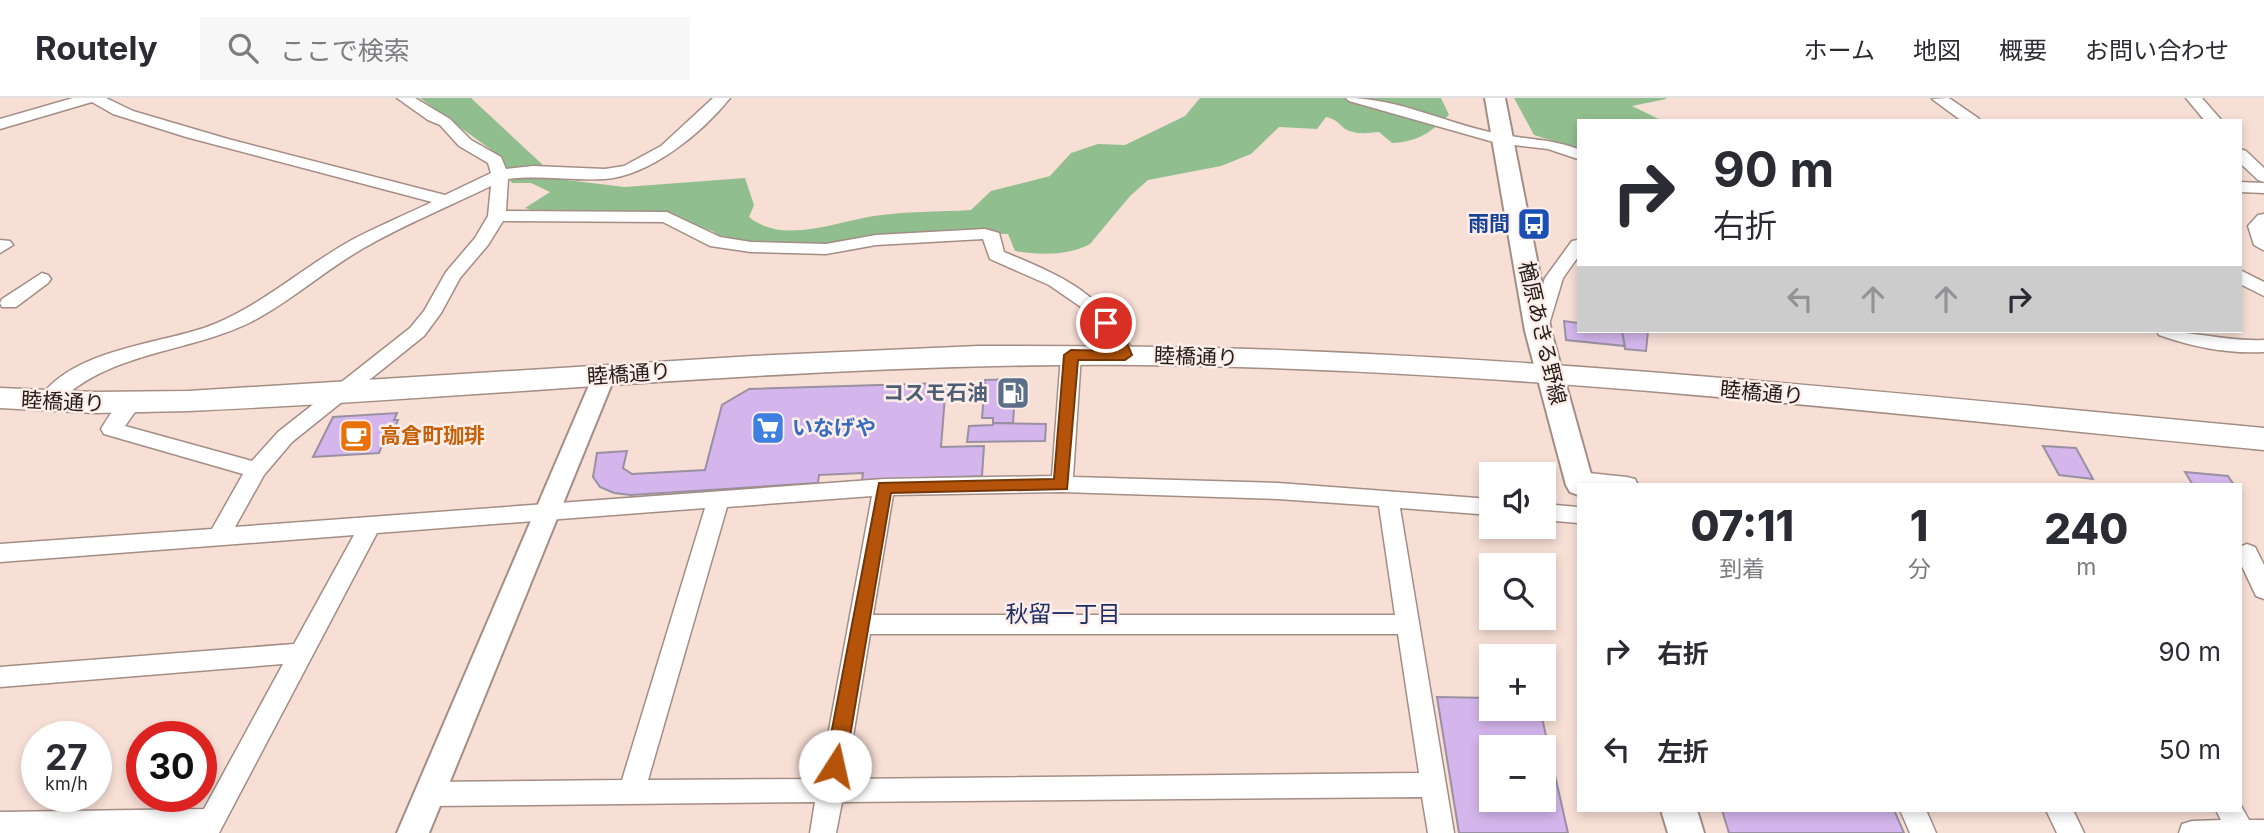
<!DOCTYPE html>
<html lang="ja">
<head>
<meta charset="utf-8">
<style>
  :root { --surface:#fff; --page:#f7f7f7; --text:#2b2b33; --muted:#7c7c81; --line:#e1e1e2 }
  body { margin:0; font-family:Inter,"Noto Sans JP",sans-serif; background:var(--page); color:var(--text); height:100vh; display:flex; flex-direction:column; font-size:26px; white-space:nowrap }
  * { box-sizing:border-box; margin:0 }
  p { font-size:23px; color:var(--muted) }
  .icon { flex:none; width:38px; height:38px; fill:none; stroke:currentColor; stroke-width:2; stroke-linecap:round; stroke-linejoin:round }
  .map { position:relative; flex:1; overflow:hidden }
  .panel { position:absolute; left:1577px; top:385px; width:665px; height:329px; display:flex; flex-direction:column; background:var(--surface); border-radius:0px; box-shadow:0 4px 10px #0003 }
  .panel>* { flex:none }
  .banner { position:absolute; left:1577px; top:21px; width:665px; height:214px; border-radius:0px; box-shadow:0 4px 10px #0003; background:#fff; color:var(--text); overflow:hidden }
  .buttons { position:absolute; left:1479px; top:364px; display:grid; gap:14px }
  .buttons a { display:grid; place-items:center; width:77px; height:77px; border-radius:0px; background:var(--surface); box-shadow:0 4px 10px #0003; font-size:35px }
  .speed { position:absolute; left:21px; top:623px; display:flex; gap:14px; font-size:35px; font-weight:700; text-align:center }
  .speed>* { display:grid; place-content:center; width:91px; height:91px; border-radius:50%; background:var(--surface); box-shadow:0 4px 10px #0003; line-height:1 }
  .speed small { font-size:18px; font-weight:400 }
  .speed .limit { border:10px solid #d22; background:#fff; color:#111 }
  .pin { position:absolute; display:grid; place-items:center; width:60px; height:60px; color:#fff; margin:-30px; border:4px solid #fff; border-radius:50%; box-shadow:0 2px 7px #0007 }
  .me { position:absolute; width:77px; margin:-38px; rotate:10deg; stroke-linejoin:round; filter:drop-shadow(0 0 5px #0008) }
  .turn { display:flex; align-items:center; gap:24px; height:147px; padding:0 21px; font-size:32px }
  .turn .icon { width:91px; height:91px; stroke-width:2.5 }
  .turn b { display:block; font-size:49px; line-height:60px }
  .lanes { display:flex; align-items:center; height:66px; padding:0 21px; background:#0003; justify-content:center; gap:35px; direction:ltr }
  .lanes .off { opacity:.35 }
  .eta { display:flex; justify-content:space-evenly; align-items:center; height:119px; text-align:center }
  .eta b { font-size:42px; font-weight:800; line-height:49px }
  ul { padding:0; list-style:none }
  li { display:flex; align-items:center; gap:21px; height:98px; padding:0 21px }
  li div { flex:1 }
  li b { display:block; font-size:26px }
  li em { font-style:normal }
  header { display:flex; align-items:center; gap:42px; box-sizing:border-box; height:98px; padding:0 35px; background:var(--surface); border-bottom:2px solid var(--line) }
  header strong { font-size:33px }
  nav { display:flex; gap:38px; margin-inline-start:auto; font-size:24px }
  .search { width:490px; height:63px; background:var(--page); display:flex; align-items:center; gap:18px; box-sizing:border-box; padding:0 24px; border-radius:0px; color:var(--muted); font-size:26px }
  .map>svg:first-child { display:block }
  .forest { fill:#91be8f }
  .building { fill:#d4b6ec; stroke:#9990a2; stroke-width:2; fill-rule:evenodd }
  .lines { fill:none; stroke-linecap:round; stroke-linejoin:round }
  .minor-casing { stroke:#a38d85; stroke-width:3 }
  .tertiary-casing { stroke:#a38d85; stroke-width:4 }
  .secondary-casing { stroke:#a38d85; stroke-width:4 }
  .primary-casing { stroke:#a38d85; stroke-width:3 }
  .minor { fill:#fff; fill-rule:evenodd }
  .tertiary { fill:#fff; fill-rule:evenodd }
  .secondary { fill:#fff; fill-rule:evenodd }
  .primary { fill:#fff; fill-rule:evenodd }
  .route { fill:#b45309; stroke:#753606; stroke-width:2 }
  .labels { text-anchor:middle; stroke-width:5; stroke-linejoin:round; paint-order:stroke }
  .transit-label { font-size:21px; font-weight:bold; fill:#164399; stroke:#fdeee9; text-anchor:end }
  .street-label { font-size:21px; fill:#251d1a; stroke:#fdeee9 }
  .service-label { font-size:21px; font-weight:bold; fill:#4e5e75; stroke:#fdeee9; text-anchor:end }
  .shop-label { font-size:21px; font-weight:bold; fill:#366cbe; stroke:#fdeee9; text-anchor:start }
  .food-label { font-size:21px; font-weight:bold; fill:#c56008; stroke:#fdeee9; text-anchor:start }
  .neighbourhood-label { font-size:23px; fill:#1d2e66; stroke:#fdeee9 }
</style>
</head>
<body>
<header>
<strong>Routely</strong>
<div class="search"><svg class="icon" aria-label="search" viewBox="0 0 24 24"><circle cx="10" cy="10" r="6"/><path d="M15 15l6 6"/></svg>ここで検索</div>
<nav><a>ホーム</a><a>地図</a><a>概要</a><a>お問い合わせ</a></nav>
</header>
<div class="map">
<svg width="2264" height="735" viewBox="0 0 2264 735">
  <rect width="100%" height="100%" fill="#f7dfd6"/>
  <path class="forest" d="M420,0H471L558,81L625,89L745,80L754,107L749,119C784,147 834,124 874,118C906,113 939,114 971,112L991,93L1050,78L1071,55L1098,46L1125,47L1185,18L1200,0H1441L1449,17C1431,34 1418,44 1392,45L1379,34C1368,35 1355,37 1345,31C1338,25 1336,21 1326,19L1317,31L1279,29L1251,56L1221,68L1148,82L1130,98L1090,146C1068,158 1039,157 1015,153L1008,136L909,135L831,146H732L712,133L656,114L545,116L525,110L550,94L531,85H512L490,51Z
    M1514,0H1666V1L1632,8L1663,23H1578V51L1534,37Z"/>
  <path class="building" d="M1564,223L1578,225V233H1622L1625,248L1566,242Z
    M1622,233H1648L1646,253L1625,251Z
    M1016,281L1013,325H993V320H982L985,282Z
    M946,285L941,349L984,348L982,378L862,382L863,375L819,377L818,385L631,397L614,395L600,389L593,379L597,355L627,353L623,370L632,376L705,372L722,307L749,291Z
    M397,315L394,322H398L394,332L400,331L395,344L383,345L379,355L313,359L333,319Z
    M993,325L1046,326L1045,343L967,344L969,328L993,327Z
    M2043,348L2076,350L2093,381L2059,377Z
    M2185,374L2228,378L2234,387H2193Z
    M1437,599L1491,600V611H1540L1568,735H1459ZM1491,649H1544V702H1491Z
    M1722,712H1894L1904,735H1729Z"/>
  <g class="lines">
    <defs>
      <path id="minor" d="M73,0H106L133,13L228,41L445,97L491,75L488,65L459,48L440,27L428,22L397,0H415L450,21L471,42L501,59L506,71L533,68L605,71L624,68L661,48L713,0H730C703,34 650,78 605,81C573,83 541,77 508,81L506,113L667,114L720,139L751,144L826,146L876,137L985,131L999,135L1004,154C1067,180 1102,195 1135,257L1132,261H1118L1106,238L1081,209L1049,187L990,161L983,141L876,147L826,156L751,154L710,148L663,124L503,123L488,147L460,180L441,215L424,238L292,344L264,377L235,429L884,381L1052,378L1061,257L1064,253H1078L1081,257L1073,379L1278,385L1491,401V417L1400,410L1454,735H1428L1422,699L842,704L836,735H810L815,704L429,708L420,704L416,696L420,688L429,684L622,682L705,410L377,435L219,735H0V714L204,711L283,566L0,589V569L294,546L354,437L0,464V446L212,431L243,376L104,336L101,331C109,318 120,297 137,302L140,307L125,328L252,363L278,334L410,230L424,213L446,174L475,140L488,118L491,88C448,109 403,127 362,151C324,173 290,204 251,224C186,256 106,253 54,309H40L37,304C68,253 152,247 204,230C258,211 300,171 350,143C376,129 405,117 432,104L186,39L113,16L92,4L0,31V21ZM1062,394L1278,401L1379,408L1395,517H873L893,397ZM872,398L820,681L648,682L727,409ZM870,536H1398L1419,675L846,681Z
        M1346,0C1401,0 1451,28 1504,37C1532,42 1551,41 1578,51V61L1548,51L1497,45L1349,3Z
        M1949,0L1978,20L1981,23H1962L1932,1Z
        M2186,0H2202L2222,23H2205Z
        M2240,51L2246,53L2264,70V84L2258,82L2240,65Z
        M2240,84L2264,85V95L2240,94Z
        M2264,116V152H2263L2254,147L2248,128L2258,117Z
        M0,142L10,143L13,147L0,155Z
        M1578,142V159L1563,180L1547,233L1545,237H1531L1529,233L1545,180L1572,143Z
        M2240,172L2264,184V198L2240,186Z
        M42,175L48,177L51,181L48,185L16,209H2L0,205L2,201Z
        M2157,233C2193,233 2227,244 2264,242V254C2228,256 2193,249 2159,237Z
        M1579,374L1627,379L1635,381L1638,387H1578V390L1571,387L1568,382L1571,377Z
        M1544,406L1578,409V425L1544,422Z
        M2247,446L2255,449L2264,467V501L2256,498L2240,464V449Z
        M2240,706L2249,722H2264V735H2179L2182,726L2192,723L2221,722L2216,712H2240Z
        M1900,712H1926L1936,735H1910Z
        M2046,712H2073L2084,735H2057Z"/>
      <path id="tertiary" d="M604,270L612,273L615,278L429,735H397L593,278L596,273Z"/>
      <path id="secondary" d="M1485,0H1505L1551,233L1594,387H1578V397L1570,394L1566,387L1525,233Z
        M1661,712H1697L1704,735H1668Z"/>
      <path id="primary" d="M979,248C1087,248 1195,248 1303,253C1624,266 1944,300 2264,330V352C1890,316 1515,271 1138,267C820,264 505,299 188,313L95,315L0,310V290L95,294L188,293L753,258Z"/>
    </defs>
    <use href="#minor" class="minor-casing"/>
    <use href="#tertiary" class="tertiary-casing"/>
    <use href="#secondary" class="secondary-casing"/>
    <use href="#primary" class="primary-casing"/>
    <use href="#minor" class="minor"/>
    <use href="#tertiary" class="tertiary"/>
    <use href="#secondary" class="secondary"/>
    <use href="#primary" class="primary"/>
  </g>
  <path class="route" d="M1106,220C1121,226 1126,243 1132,257L1125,262H1078L1067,391L891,395L845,668L842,675L835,677L828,675L825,668L879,385L1054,381L1064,257L1071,252L1115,253L1109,238L1099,225Z"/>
  <defs>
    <symbol id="bus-square" viewBox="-11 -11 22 22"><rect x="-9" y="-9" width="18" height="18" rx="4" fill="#1a4fb4" stroke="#fdeee9"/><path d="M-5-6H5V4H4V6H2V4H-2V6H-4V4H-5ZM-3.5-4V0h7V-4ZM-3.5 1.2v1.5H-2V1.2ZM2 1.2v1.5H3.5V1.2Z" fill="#fff"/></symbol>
    <symbol id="fuel-square" viewBox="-11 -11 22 22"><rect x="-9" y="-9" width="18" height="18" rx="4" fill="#5c6f8a" stroke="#fdeee9"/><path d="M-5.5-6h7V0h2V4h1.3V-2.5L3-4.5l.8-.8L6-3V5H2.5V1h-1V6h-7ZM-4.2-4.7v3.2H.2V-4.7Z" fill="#fff"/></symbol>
    <symbol id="supermarket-square" viewBox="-11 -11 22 22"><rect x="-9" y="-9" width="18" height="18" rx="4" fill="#3f7fe0" stroke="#fdeee9"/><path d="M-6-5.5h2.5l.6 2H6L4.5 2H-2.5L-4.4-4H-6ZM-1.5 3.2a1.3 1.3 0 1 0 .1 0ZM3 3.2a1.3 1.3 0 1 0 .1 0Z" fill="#fff"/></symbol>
    <symbol id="cafe-square" viewBox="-11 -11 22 22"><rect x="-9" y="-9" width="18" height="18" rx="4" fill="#e8710a" stroke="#fdeee9"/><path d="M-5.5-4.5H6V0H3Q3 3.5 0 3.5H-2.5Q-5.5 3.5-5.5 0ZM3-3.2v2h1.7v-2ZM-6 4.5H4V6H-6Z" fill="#fff"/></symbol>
  </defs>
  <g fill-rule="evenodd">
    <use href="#bus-square" x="1515" y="107" width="38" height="38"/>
    <use href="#fuel-square" x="994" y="276" width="38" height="38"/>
    <use href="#supermarket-square" x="749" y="311" width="38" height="38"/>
    <use href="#cafe-square" x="337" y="319" width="38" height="38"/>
  </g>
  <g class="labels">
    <g class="transit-label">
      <text x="1510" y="133">雨間</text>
    </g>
    <g class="street-label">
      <text transform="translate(1542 235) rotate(77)" y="7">楢原あきる野線</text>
      <text transform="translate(1196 259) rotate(2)" y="7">睦橋通り</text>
      <text transform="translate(629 276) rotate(-4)" y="7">睦橋通り</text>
      <text transform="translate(1762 295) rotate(5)" y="7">睦橋通り</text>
      <text transform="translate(63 304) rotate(3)" y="7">睦橋通り</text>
    </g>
    <g class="service-label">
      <text x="988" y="302">コスモ石油</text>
    </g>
    <g class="shop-label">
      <text x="792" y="337">いなげや</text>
    </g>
    <g class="food-label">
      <text x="380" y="345">高倉町珈琲</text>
    </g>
    <g class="neighbourhood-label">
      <text x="1063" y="524">秋留一丁目</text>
    </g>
  </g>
</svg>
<div class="buttons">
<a><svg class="icon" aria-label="sound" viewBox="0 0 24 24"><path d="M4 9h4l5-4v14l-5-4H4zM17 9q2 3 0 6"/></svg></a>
<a><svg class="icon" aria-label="search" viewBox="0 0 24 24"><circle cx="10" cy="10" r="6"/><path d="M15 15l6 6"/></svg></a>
<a>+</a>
<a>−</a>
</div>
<div class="speed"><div>27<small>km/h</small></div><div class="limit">30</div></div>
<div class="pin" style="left:1106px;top:225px;background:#d93025"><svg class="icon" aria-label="arrive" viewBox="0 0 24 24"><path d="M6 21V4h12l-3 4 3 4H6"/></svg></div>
<svg class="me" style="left:835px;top:668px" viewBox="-20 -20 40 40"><circle r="19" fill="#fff"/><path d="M0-13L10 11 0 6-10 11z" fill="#b45309"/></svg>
<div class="banner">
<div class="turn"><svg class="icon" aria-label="right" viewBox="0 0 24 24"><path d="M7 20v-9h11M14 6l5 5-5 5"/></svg><div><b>90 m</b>右折</div></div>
<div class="lanes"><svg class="icon off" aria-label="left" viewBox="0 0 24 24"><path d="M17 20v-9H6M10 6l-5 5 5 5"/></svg><svg class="icon off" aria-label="ahead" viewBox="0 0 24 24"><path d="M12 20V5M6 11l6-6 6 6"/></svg><svg class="icon off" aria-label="ahead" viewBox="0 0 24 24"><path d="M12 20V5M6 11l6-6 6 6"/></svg><svg class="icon" aria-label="right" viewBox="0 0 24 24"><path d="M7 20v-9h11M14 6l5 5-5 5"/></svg></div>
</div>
<section class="panel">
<div class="eta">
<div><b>07:11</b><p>到着</p></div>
<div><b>1</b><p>分</p></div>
<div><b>240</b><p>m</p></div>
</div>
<ul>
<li><svg class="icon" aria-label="right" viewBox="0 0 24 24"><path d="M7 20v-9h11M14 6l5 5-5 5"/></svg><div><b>右折</b></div><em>90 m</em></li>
<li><svg class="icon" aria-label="left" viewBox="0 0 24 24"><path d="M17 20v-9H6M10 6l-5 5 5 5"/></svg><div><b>左折</b></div><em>50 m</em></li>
</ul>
</section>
</div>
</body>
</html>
